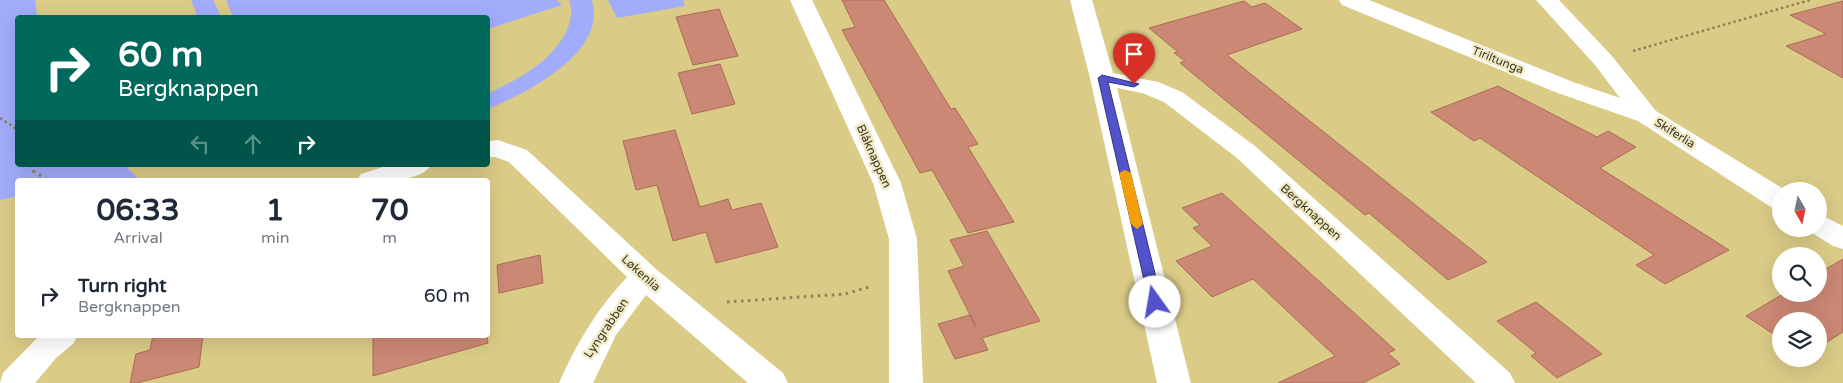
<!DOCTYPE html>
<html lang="en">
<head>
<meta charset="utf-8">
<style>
  :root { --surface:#fff; --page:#f2f2f3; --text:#1f2937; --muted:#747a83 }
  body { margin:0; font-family:"Varela Round",sans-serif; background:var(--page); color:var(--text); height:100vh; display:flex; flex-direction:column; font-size:19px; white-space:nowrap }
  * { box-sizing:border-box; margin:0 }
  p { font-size:16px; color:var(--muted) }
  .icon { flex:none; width:28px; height:28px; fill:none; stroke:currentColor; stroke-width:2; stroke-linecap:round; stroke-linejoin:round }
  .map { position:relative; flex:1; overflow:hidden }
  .sheet { position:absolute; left:15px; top:178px; width:475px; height:160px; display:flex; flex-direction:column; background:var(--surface); border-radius:5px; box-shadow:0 5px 20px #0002 }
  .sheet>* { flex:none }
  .top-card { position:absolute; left:15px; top:15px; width:475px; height:152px; border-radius:5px; box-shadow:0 5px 20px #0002; background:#00695c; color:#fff; overflow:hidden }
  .needle { width:32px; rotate:171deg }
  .tools { position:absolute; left:1772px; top:182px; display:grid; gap:10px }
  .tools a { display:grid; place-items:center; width:55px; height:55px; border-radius:50%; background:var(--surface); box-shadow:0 5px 20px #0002; font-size:25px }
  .pin { position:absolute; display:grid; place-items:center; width:42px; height:42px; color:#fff; margin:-51px -21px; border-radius:50% 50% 50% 0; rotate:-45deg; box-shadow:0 0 5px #0007 }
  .pin .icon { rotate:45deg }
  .me { position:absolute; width:55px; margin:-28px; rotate:347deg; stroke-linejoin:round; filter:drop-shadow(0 0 4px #0008) }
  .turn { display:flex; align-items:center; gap:18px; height:105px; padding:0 20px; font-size:22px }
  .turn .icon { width:65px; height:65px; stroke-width:2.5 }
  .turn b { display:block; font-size:35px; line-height:42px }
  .lanes { display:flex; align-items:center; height:48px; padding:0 20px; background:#0003; justify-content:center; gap:25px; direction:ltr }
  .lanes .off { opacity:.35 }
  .eta { display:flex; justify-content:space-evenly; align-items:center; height:85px; text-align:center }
  .eta b { font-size:30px; font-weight:800; line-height:35px }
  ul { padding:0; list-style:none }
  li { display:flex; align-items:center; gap:15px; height:65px; padding:0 20px }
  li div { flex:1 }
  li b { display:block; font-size:19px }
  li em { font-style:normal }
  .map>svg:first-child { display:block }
  .green { fill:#a1acfb }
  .building { fill:#cb8874; stroke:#ac6b58 }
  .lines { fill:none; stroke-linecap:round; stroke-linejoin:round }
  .path-far1 { stroke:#8d8252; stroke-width:2.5; stroke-dasharray:2.5 3; stroke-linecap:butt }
  .path { stroke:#8d8252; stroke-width:3; stroke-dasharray:2.5 4.5; stroke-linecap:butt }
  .street { fill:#fff; fill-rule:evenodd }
  .route { fill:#5253ca; stroke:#353683 }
  .slow { fill:#f59e0b }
  .labels { text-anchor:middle; stroke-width:5; stroke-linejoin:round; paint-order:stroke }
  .street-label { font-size:12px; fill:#3d371b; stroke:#f2ebca }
</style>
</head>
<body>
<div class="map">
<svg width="1843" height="383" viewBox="0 0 1843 383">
  <rect width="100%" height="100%" fill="#dacb87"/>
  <path class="green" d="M0,0H35L37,17L18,18V165H124L139,179L18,180L17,196L0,200Z
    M191,0H213L221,17H198Z
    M226,0H557L562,5L488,29V18L233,17Z
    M569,0H592C593,7 595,16 593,23C585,63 522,95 488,109V94C519,78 551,63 567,30C571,20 573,10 569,0Z
    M608,0H683L685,6L617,18Z"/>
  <path class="building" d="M842,0H884L951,109L955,108L978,144L968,147L1014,222L968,233L932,170L920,173L842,30L855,27Z
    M1244,1L1252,7L1265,3L1302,29L1227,55L1487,262L1448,280L1369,213L1365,215L1180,63L1185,61L1174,53L1178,52L1149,28Z
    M1843,1V78L1786,46L1826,34L1790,15Z
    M719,9L738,56L693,65L676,17Z
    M720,64L735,104L692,114L678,73Z
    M1498,86L1597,137L1608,131L1636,147L1600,168L1729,250L1665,284L1636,265L1654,255L1492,146L1480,138L1474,141L1431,112Z
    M675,130L700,207L728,199L732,210L761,203L778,247L716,263L706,232L673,241L657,185L636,190L623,141Z
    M1222,193L1395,350L1388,353L1400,364L1363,383H1278L1335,356L1253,279L1212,297L1176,261L1212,246L1193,228L1200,225L1182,208Z
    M987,231L1040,321L982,338L988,350L955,359L938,324L970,315L976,327L948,271L964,266L950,240Z
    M540,255L543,283L499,293L497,265Z
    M1843,259V332L1819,347V321H1781V339L1746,316L1783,294H1819V273Z
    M1536,302L1602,354L1557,378L1531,356L1536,353L1497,321Z
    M153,335H203L199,367L137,383H130L136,354L150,350Z
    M373,335H487L488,343L373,376Z"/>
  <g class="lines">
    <path class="path-far1" d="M1633,51L1810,0
      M0,118L14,127L18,134
      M31,165L34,172"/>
    <path class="path" d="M33,171L48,180
      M727,302L845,294L869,287"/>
    <path class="street" d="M790,0H812L901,183L917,239L923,383H889V239L873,183Z
      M1070,0H1092L1113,73L1158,82L1182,92L1255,146L1510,373L1515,383H1476L1237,158L1164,102L1142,93L1117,88L1191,383H1157L1090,78Z
      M1339,0H1369L1573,82L1620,98L1595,65L1536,0H1559L1611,55L1656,111L1787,191H1781V209L1771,207L1638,121L1555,92L1342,5Z
      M498,140L527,150L656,269L783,373L788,383H748L646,295L616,335L593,383H559C576,344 597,309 627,277L509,162L495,157H488V141Z
      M389,165H431C419,184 378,180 357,180L361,174Z
      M1819,214L1843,226V249L1833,246L1809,231L1808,229H1819Z
      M40,335H78L73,344L56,358L35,383H0L3,373Z"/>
  </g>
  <path class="route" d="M1102,75L1139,84L1134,87L1108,82L1162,302L1155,307L1149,302L1098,78Z"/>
  <path class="slow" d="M1125,170L1131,173L1143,224L1137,229L1131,224L1119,173Z"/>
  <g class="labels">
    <g class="street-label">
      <text transform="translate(1498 60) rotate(22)" y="4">Tiriltunga</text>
      <text transform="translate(1675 133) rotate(32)" y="4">Skiferlia</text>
      <text transform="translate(874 156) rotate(66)" y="4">Blåknappen</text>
      <text transform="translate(1311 212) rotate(42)" y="4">Bergknappen</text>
      <text transform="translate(641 273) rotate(42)" y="4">Løkenlia</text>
      <text transform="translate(606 328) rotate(-56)" y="4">Lyngrabben</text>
    </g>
  </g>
</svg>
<div class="tools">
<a><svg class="needle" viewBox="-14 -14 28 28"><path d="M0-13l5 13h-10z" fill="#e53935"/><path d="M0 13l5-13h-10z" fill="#747a83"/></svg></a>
<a><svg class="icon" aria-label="search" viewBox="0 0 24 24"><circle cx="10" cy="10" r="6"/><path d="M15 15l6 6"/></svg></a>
<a><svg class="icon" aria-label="layers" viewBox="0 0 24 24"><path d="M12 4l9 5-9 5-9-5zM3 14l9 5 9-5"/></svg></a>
</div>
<div class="pin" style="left:1134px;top:84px;background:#d93025"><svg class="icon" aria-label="arrive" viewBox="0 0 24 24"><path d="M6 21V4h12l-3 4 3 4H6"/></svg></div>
<svg class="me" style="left:1155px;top:302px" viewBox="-20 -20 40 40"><circle r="19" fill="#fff"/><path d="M0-13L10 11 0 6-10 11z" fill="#5253ca"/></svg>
<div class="top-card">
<div class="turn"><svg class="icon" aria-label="right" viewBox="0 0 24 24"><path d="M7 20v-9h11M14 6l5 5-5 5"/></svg><div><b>60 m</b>Bergknappen</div></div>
<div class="lanes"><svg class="icon off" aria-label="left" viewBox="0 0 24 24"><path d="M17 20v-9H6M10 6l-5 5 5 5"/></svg><svg class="icon off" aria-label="ahead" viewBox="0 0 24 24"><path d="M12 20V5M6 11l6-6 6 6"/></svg><svg class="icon" aria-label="right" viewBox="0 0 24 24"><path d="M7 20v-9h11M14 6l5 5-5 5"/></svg></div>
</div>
<section class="sheet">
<div class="eta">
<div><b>06:33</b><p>Arrival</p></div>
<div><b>1</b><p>min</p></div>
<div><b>70</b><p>m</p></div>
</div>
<ul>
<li><svg class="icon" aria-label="right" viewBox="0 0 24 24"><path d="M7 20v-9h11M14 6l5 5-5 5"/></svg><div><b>Turn right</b><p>Bergknappen</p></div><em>60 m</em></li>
</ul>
</section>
</div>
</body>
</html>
